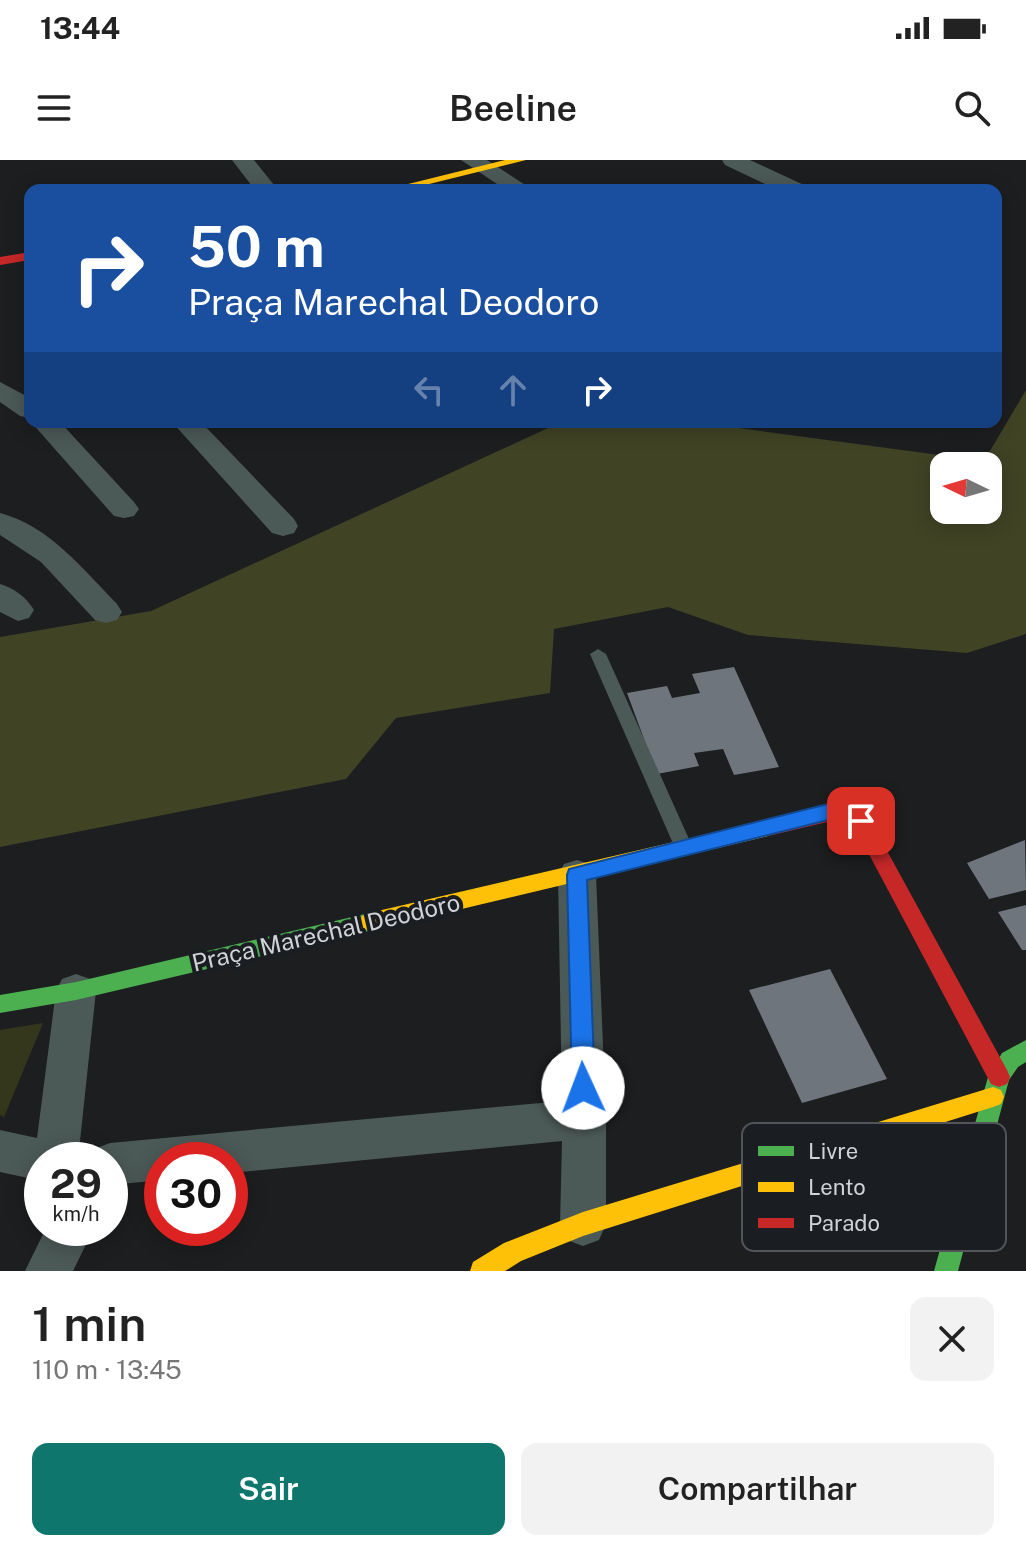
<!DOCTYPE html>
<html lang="pt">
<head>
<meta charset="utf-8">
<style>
  :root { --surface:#fff; --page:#f2f2f2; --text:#222; --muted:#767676; --accent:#0f766e }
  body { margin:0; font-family:"Public Sans",sans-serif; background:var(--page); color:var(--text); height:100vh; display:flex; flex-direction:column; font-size:30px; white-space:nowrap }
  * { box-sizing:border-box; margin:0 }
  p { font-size:26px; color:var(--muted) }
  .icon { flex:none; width:44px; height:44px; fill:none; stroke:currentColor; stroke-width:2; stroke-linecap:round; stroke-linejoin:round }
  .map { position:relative; height:1111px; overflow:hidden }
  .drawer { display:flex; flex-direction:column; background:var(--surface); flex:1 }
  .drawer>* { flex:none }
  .top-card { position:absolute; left:24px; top:24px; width:978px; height:244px; border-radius:16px; box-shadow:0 4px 20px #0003; background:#1a4fa0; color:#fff; overflow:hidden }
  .needle { width:52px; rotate:275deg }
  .fabs { position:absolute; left:930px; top:292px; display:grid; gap:16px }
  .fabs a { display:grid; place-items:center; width:72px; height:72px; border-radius:16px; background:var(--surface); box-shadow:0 4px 20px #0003; font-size:40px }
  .speed { position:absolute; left:24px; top:982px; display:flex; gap:16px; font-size:40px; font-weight:700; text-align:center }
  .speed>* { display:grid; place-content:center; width:104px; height:104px; border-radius:50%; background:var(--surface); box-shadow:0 4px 20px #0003; line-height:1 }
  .speed small { font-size:20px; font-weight:400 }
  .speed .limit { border:12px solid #d22; background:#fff; color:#111 }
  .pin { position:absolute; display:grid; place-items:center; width:68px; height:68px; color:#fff; margin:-34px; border-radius:16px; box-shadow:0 4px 12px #0006 }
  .me { position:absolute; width:88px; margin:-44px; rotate:358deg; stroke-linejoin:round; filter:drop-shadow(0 0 6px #0008) }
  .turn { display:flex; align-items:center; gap:28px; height:168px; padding:0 32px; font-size:36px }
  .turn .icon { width:104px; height:104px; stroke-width:2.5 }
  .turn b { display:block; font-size:56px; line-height:68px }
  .lanes { display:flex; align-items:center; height:76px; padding:0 32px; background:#0003; justify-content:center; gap:40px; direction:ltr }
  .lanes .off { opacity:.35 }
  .round { display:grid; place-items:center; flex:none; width:84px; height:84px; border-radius:16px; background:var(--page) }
  .head { display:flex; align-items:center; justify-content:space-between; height:136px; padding:0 32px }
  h1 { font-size:48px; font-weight:600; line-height:60px }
  .cta { display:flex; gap:16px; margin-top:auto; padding:16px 32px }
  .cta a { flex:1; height:92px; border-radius:16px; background:var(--accent); color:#fff; font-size:32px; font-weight:600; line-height:92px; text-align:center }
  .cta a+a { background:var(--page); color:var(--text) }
  .status { display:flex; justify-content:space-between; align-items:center; height:56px; padding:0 40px; background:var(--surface); direction:ltr }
  .status svg { height:22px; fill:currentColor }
  header { display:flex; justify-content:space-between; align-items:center; height:104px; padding:0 32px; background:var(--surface); font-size:36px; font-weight:600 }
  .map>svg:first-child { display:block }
  .green { fill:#35371d }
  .forest { fill:#404324; fill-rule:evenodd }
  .building { fill:#6f757c }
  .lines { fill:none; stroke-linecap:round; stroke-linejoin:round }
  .lane { fill:#4b5957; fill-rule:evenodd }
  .street { fill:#4b5957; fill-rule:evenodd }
  .fast { fill:#4caf50; fill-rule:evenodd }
  .slow { fill:#ffc107; fill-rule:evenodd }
  .jam { fill:#c62828; fill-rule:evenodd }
  .route { fill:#1a73e8; stroke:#114b97; stroke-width:2 }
  .labels { text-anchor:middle; stroke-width:8; stroke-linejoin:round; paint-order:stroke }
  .street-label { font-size:24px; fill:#d0d3d6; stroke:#1a1e22 }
  .key { fill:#1a1e22; stroke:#515458; stroke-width:2 }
  .key-label { font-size:22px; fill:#d0d3d6 }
</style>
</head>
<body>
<div class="status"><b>13:44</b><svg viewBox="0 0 49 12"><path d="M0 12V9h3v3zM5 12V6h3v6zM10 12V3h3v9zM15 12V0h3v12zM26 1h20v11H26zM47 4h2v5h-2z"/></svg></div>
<header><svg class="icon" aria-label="menu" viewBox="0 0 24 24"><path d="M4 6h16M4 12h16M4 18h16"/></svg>Beeline<svg class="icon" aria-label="search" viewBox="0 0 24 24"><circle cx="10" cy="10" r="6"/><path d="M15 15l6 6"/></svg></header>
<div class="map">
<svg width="1026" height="1111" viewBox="0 0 1026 1111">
  <rect width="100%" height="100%" fill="#1c1e20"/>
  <path class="green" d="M43,863L4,957L0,955V870Z"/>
  <path class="forest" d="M1026,230V474L967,493L748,475L668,447L554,469L550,533L396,558L346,619L0,687V477L151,451L561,262H694L984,301ZM944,306H988V350H944Z"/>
  <path class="building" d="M734,507L779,607L734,615L723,589L694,593L699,606L657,614L627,533L667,526L672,538L700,533L692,514Z
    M1025,680L1026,730L989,739L967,703Z
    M1026,745V790H1022L998,752Z
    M830,809L887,919L802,943L749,830Z"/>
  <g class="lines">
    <path class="lane" d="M598,489L606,494L693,688L690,693L684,695L678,693L675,688L590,494Z"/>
    <path class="street" d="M232,0H254L278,30H255Z
      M461,0H487L533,30H506Z
      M722,0H750L804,25L807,30H778L725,5Z
      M0,222L30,238V258L20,256L0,242Z
      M31,262H60L134,342L139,349L134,356L124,358L114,356Z
      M172,262H201L294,359L298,366L294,373L283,376L272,373Z
      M0,353C48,365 84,410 117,444L122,452L117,460L106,463L95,460L41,402L0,375Z
      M0,424C14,428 26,437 34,450L29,458L18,461L0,452Z
      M577,700L590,704L596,715L606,959V1064L599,1080L583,1086L567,1080L560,1064L562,981L230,1013V1000H162V1020L110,1025V1000H90L94,989L110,983L562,941L558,715L564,704Z
      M76,814L90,819L96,831L78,1000H42V1021L0,1012V970L37,978L56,831L62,819Z
      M46,1068H94L73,1111H25Z"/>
    <path class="fast" d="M369,753L376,756L379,762L376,768L369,771L76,840L0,853V835L76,822Z
      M1026,880V902L1018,907L1009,920L958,1111H934L988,917L1002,893Z"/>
    <path class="slow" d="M505,0H526L405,30H384Z
      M768,660L775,663L778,668L775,673L768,676L369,771L362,768L359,762L362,756L369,753Z
      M993,927L1001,930L1004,937L1001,944L993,947L583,1076L521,1101L505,1111H470L473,1102L504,1083L583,1052Z"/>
    <path class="jam" d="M30,92V100L0,105V97Z
      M842,644L868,656L1007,910L1010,917L1007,924L999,927L991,924L854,666L840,659L768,676L761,673L758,668L761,663L768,660Z"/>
  </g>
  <path class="route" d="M832,643C847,645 863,646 871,661L868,666L861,668L845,660L832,659L587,720L595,928L591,936L583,939L575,936L572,928L567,715L569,709Z"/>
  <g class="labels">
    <g class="street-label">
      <text transform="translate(326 773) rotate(-13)" y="8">Praça Marechal Deodoro</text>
    </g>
  </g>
  <rect x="742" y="963" width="264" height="128" rx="12" class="key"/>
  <rect x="758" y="986" width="36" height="10" fill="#4caf50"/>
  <rect x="758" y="1022" width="36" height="10" fill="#ffc107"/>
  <rect x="758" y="1058" width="36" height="10" fill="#c62828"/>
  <g class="key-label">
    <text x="808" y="999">Livre</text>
    <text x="808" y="1035">Lento</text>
    <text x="808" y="1071">Parado</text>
  </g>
</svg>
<div class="fabs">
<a><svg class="needle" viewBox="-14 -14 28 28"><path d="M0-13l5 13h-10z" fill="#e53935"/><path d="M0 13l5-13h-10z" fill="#767676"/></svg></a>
</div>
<div class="speed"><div>29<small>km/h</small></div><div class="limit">30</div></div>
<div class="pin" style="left:861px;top:661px;background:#d93025"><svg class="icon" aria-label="arrive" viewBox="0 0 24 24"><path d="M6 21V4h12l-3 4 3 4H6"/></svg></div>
<svg class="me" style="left:583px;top:928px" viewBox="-20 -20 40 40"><circle r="19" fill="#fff"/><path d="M0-13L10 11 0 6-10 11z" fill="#1a73e8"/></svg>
<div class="top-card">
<div class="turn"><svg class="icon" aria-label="right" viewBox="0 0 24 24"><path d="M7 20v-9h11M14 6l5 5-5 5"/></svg><div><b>50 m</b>Praça Marechal Deodoro</div></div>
<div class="lanes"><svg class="icon off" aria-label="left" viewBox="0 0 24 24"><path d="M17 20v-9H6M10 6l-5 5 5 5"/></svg><svg class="icon off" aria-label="ahead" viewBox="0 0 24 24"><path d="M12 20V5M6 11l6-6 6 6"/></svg><svg class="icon" aria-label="right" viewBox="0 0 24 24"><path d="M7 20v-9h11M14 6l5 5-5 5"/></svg></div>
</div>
</div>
<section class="drawer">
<div class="head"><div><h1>1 min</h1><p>110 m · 13:45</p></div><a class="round"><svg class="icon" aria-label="close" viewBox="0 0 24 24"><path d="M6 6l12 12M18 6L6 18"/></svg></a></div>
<div class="cta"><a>Sair</a><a>Compartilhar</a></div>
</section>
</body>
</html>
